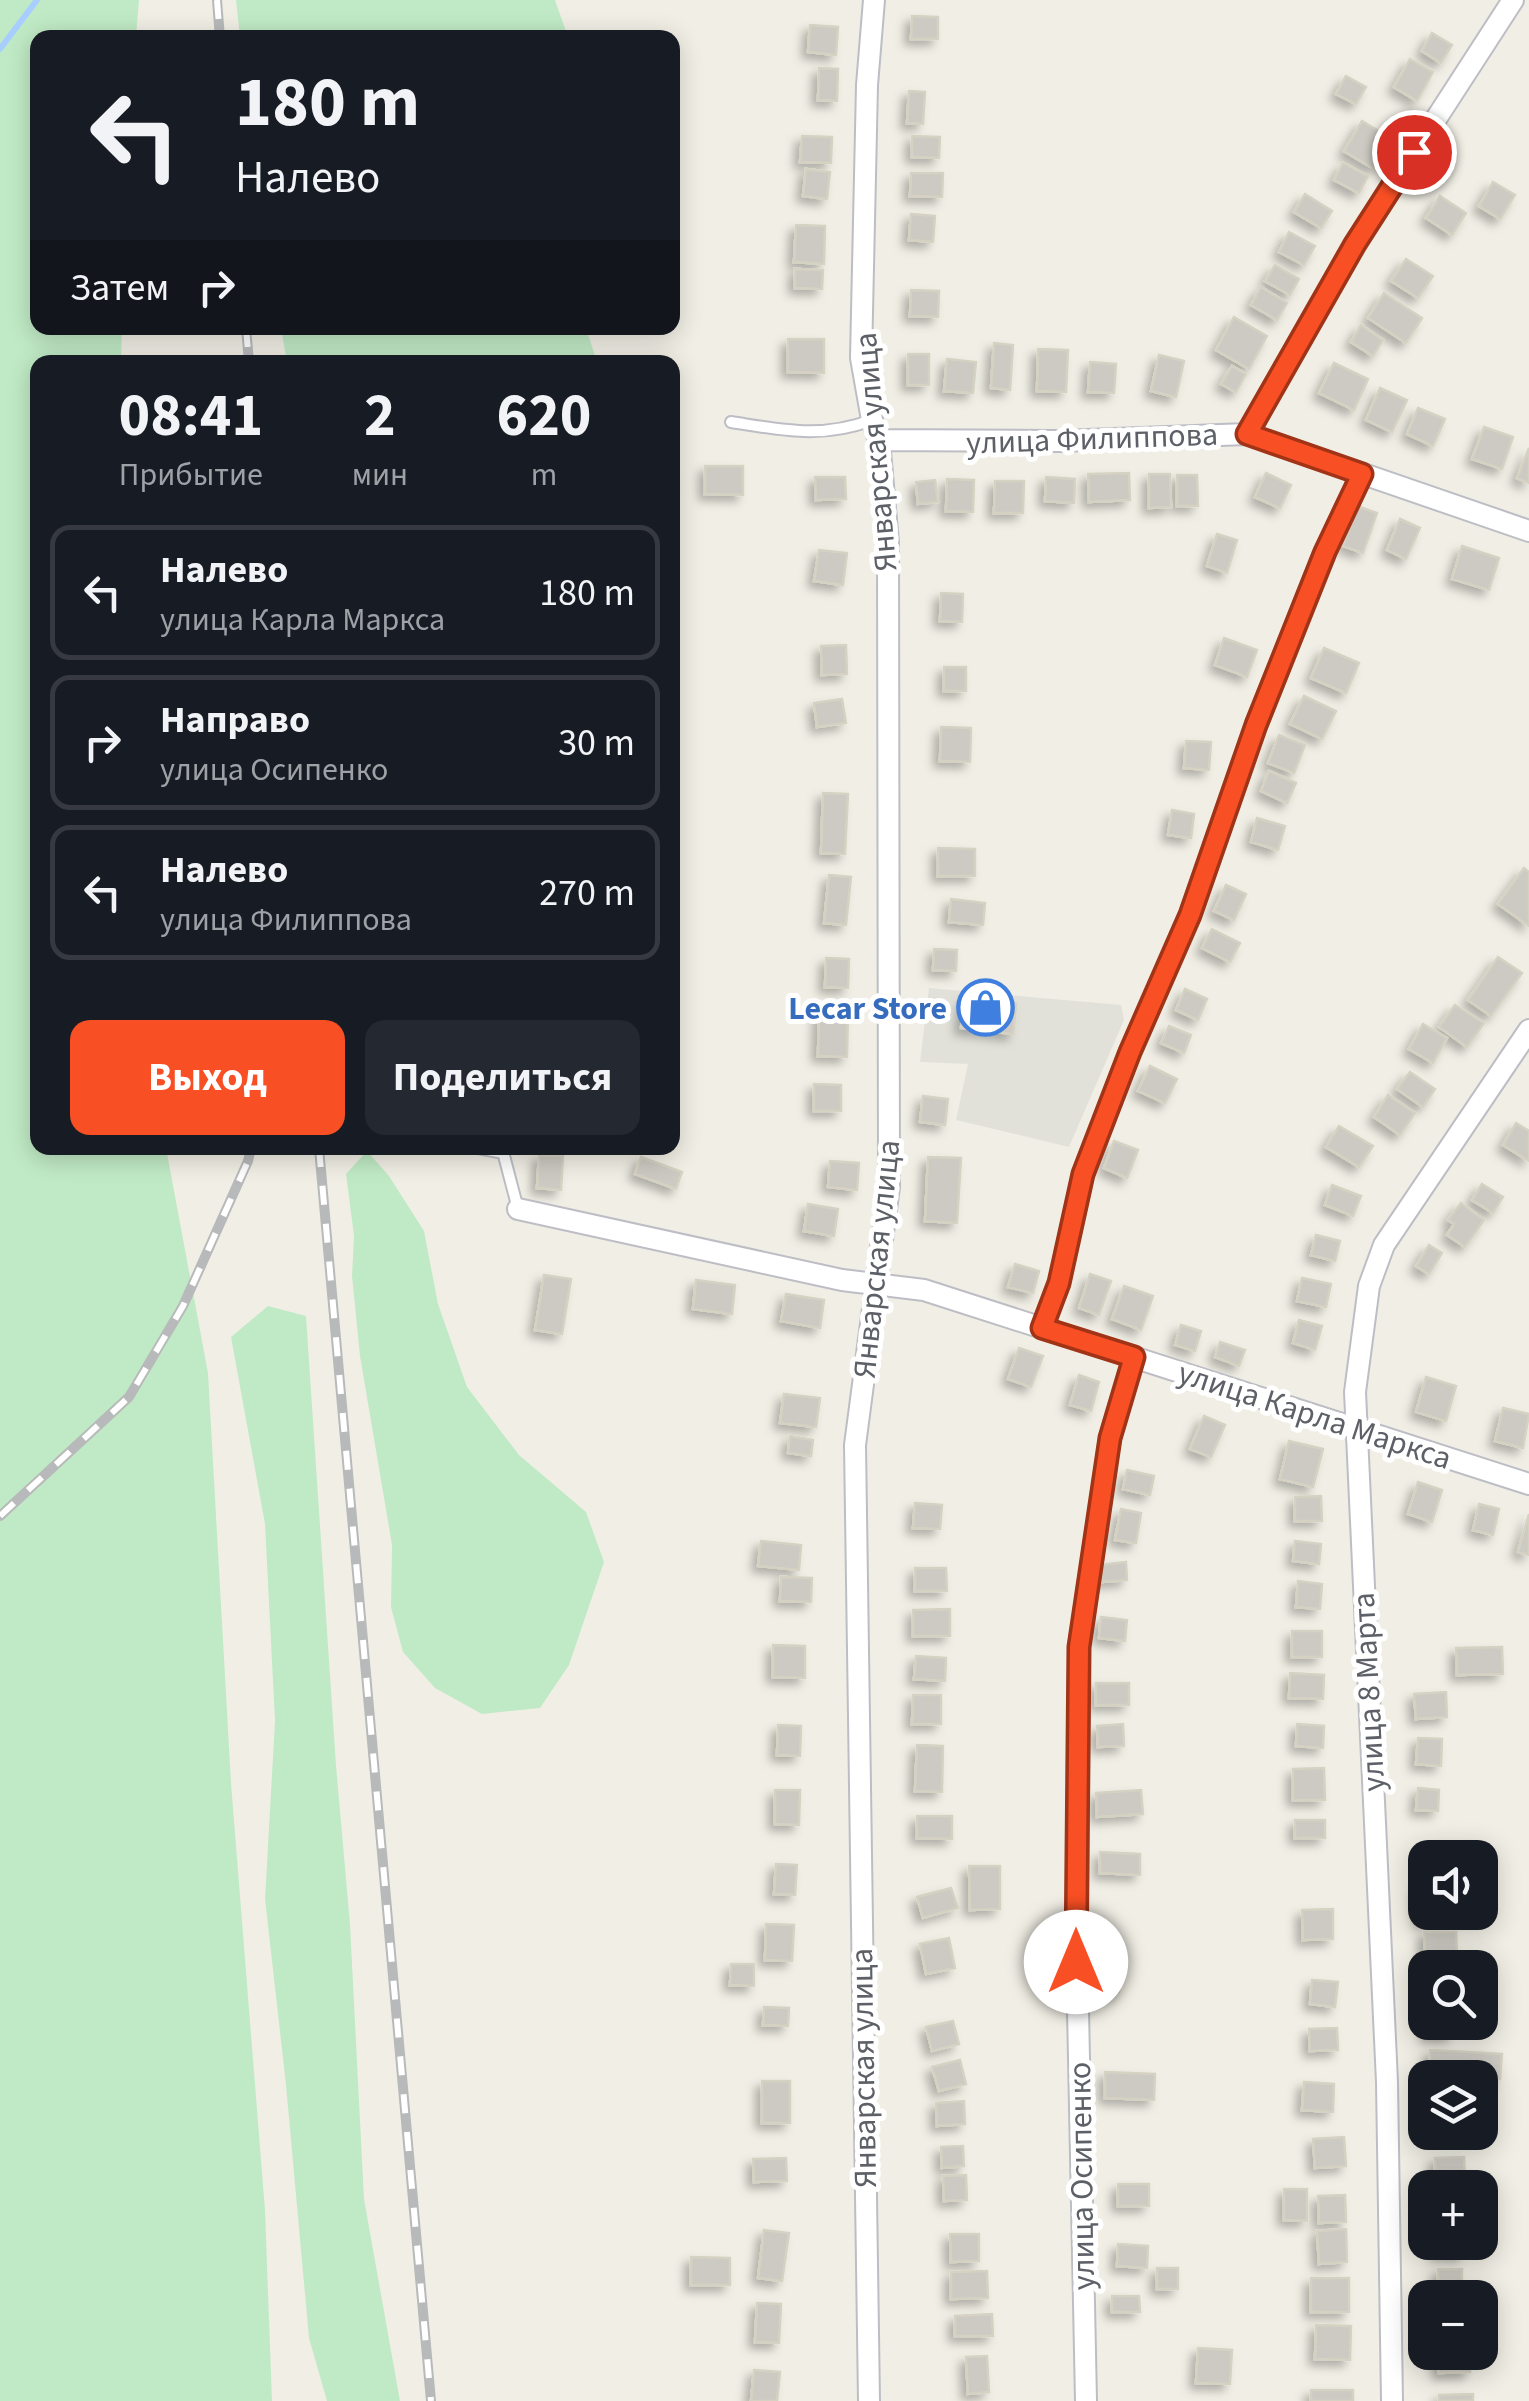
<!DOCTYPE html>
<html lang="ru">
<head>
<meta charset="utf-8">
<style>
  :root { --surface:#171b24; --page:#242831; --text:#f1f3f6; --muted:#9ea1a6; --line:#363941; --accent:#f84f24 }
  body { margin:0; font-family:"Source Sans 3",sans-serif; background:var(--page); color:var(--text); height:100vh; display:flex; flex-direction:column; font-size:38px; white-space:nowrap }
  * { box-sizing:border-box; margin:0 }
  p { font-size:32px; color:var(--muted) }
  .icon { flex:none; width:55px; height:55px; fill:none; stroke:currentColor; stroke-width:2; stroke-linecap:round; stroke-linejoin:round }
  .map { position:relative; flex:1; overflow:hidden }
  .sheet { position:absolute; left:30px; top:355px; width:650px; height:800px; display:flex; flex-direction:column; background:var(--surface); border-radius:20px; box-shadow:0 5px 25px #0003 }
  .sheet>* { flex:none }
  .guide { position:absolute; left:30px; top:30px; width:650px; height:305px; border-radius:20px; box-shadow:0 5px 25px #0003; background:#171b24; color:var(--text); overflow:hidden }
  .controls { position:absolute; left:1408px; top:1840px; display:grid; gap:20px }
  .controls a { display:grid; place-items:center; width:90px; height:90px; border-radius:20px; background:var(--surface); box-shadow:0 5px 25px #0003; font-size:50px }
  .pin { position:absolute; display:grid; place-items:center; width:85px; height:85px; color:#fff; margin:-42px; border:5px solid #fff; border-radius:50%; box-shadow:0 2px 10px #0007 }
  .me { position:absolute; width:110px; margin:-55px; rotate:0deg; stroke-linejoin:round; filter:drop-shadow(0 0 8px #0008) }
  .turn { display:flex; align-items:center; gap:35px; height:210px; padding:0 40px; font-size:45px }
  .turn .icon { width:130px; height:130px; stroke-width:2.5 }
  .turn b { display:block; font-size:70px; line-height:85px }
  .then { display:flex; align-items:center; height:95px; padding:0 40px; background:#0003; gap:20px; font-size:38px }
  .eta { display:flex; justify-content:space-evenly; align-items:center; height:170px; text-align:center }
  .eta b { font-size:60px; font-weight:700; line-height:70px }
  .button { display:flex; gap:20px; margin-top:auto; padding:20px 40px }
  .button a { flex:1; height:115px; border-radius:20px; background:var(--accent); color:#fff; font-size:40px; font-weight:700; line-height:115px; text-align:center }
  .button a+a { background:var(--page); color:var(--text) }
  ul { padding:0; list-style:none }
  li { display:flex; align-items:center; gap:30px; height:135px; margin:0 20px 15px; padding:0 20px; border:5px solid var(--line); border-radius:20px }
  li div { flex:1 }
  li b { display:block; font-size:38px }
  li em { font-style:normal }
  .map>svg:first-child { display:block }
  .industrial { fill:#e1e1da }
  .green { fill:#c0eac5 }
  .lines { fill:none; stroke-linecap:round; stroke-linejoin:round }
  .stream { stroke:#a7ceff; stroke-width:6 }
  .building { fill:#cccac2; stroke:#d6d2c3; stroke-width:2.5; filter:url(#shadow) }
  .service-casing { stroke:#bdbec5; stroke-width:14 }
  .minor-casing { stroke:#bdbec5; stroke-width:24 }
  .service { stroke:#fff; stroke-width:10 }
  .minor { stroke:#fff; stroke-width:20 }
  .rail-casing { stroke:#b8b9ba; stroke-width:10 }
  .rail { stroke:#fff; stroke-width:6; stroke-dasharray:19; stroke-linecap:butt }
  .route-casing { stroke:#a13317; stroke-width:25 }
  .route { stroke:#f84f24; stroke-width:18 }
  .labels { text-anchor:middle; stroke-width:10; stroke-linejoin:round; paint-order:stroke }
  .street-label { font-size:32px; fill:#5d6067; stroke:#fff }
  .shop-label { font-size:32px; font-weight:bold; fill:#366cbe; stroke:#fff; text-anchor:end }
</style>
</head>
<body>
<div class="map">
<svg width="1529" height="2401" viewBox="0 0 1529 2401">
  <defs>
    <filter id="shadow"><feDropShadow dx="-6" dy="6" stdDeviation="5" flood-color="#0004"/></filter>
  </defs>
  <rect width="100%" height="100%" fill="#f1efe5"/>
  <path class="industrial" d="M929,988L1121,1005L1124,1020L1069,1147L956,1120L968,1064L920,1062Z"/>
  <path class="green" d="M0,0H139L136,37L38,38V328H122L121,362H38V1148H166L208,1373L231,1783L265,2210L272,2401H0Z
    M236,0H555L568,37H240Z
    M281,328H586L597,362H287Z
    M367,1151L389,1176L424,1231L438,1304L467,1387L519,1455L586,1512L604,1562L569,1665L540,1708L482,1714L435,1688L403,1652L391,1607L392,1545L360,1356L352,1276L354,1236L346,1174Z
    M268,1306L306,1316L336,1765L350,1924L364,2199L400,2401H327L309,2338L286,2085L265,1899L275,1721L265,1524L231,1337Z"/>
  <g class="lines">
    <path class="stream" d="M0,49L37,0"/>
  </g>
  <path class="building" d="M912,16L938,17V39H911Z
    M810,25L838,27L836,55L808,52Z
    M1432,33L1452,45L1441,63L1422,51Z
    M1410,59L1433,72L1417,101L1394,87Z
    M819,68L838,69L837,101L818,100Z
    M1346,76L1366,87L1356,104L1336,94Z
    M909,91L925,92L923,124L907,123Z
    M1362,121L1392,139L1374,169L1344,151Z
    M802,136L832,137L831,163L800,162Z
    M912,136L940,137L939,158L912,157Z
    M1343,163L1368,176L1359,193L1334,180Z
    M806,169L830,172L827,199L803,196Z
    M911,173H943L942,197L910,196Z
    M1493,182L1515,195L1500,219L1479,206Z
    M1305,194L1332,211L1321,228L1294,212Z
    M1440,196L1466,213L1452,235L1426,218Z
    M911,214L935,216L933,242L909,240Z
    M796,225L825,226L824,264L794,262Z
    M1289,232L1315,246L1304,265L1279,252Z
    M1406,259L1433,276L1418,298L1391,281Z
    M1275,265L1299,279L1290,295L1265,281Z
    M795,269L823,270L822,289L795,288Z
    M1261,287L1287,303L1277,320L1251,305Z
    M911,290L939,291L938,317L910,316Z
    M1384,293L1422,318L1406,343L1368,318Z
    M1234,317L1267,336L1249,369L1216,350Z
    M1361,325L1383,340L1373,356L1351,342Z
    M788,339H824V373L788,372Z
    M994,343L1013,345L1010,390L991,388Z
    M1038,349L1068,350L1066,392L1037,391Z
    M908,354H929V385H908Z
    M1159,355L1184,361L1176,397L1151,391Z
    M947,359L976,362L973,393L944,391Z
    M1090,362L1116,364L1114,393L1088,392Z
    M1334,363L1368,379L1354,410L1319,393Z
    M1232,366L1246,374L1236,392L1221,384Z
    M1380,388L1407,400L1392,432L1366,420Z
    M1418,408L1445,419L1433,446L1407,434Z
    M1484,427L1513,437L1502,469L1472,459Z
    M1529,448V483L1517,478Z
    M705,466H743V495L705,494Z
    M1129,473L1130,500L1089,502L1088,474Z
    M1266,473L1291,485L1280,508L1255,497Z
    M1149,474H1170L1171,507L1149,508Z
    M1177,475H1197L1198,506H1177Z
    M815,477H845L846,499L816,500Z
    M1046,477L1075,479L1074,503L1045,501Z
    M947,479L974,480L973,512L946,511Z
    M935,480L938,502L918,504L916,482Z
    M995,481H1024L1023,513H994Z
    M1357,506L1377,513L1363,553L1343,546Z
    M1400,519L1420,528L1406,559L1387,550Z
    M1217,534L1237,540L1227,573L1207,566Z
    M1462,546L1499,558L1489,590L1452,579Z
    M819,550L847,553L843,585L814,581Z
    M941,593L963,594L962,622L940,621Z
    M1224,638L1257,650L1247,677L1215,665Z
    M846,645L847,674L822,675L821,646Z
    M1324,648L1359,663L1346,693L1311,678Z
    M944,667H966V691H944Z
    M1304,696L1336,711L1322,739L1290,724Z
    M842,699L846,723L817,727L814,703Z
    M941,727L971,728L970,762L940,761Z
    M1279,735L1305,745L1294,773L1268,763Z
    M1186,741L1211,742L1209,770L1184,768Z
    M1269,771L1296,783L1287,803L1261,791Z
    M823,793L848,794L845,854L821,853Z
    M1172,810L1194,814L1191,838L1168,835Z
    M1257,818L1285,826L1278,850L1251,842Z
    M938,848L975,849V876H938Z
    M1524,868L1529,872V926L1498,904Z
    M829,875L851,877L846,925L824,923Z
    M1226,885L1246,894L1234,920L1214,911Z
    M951,899L985,903L983,925L949,922Z
    M1212,929L1240,943L1230,962L1202,948Z
    M934,949L957,950L956,971L933,970Z
    M1498,957L1522,973L1491,1016L1468,1000Z
    M826,958L849,959L848,988L825,987Z
    M1185,989L1207,999L1198,1020L1176,1010Z
    M964,998L1016,1004L1013,1034L961,1028Z
    M1455,1005L1484,1023L1467,1047L1439,1027Z
    M819,1012L848,1013L847,1057L818,1056Z
    M1423,1024L1447,1038L1433,1063L1409,1049Z
    M1169,1026L1191,1035L1184,1053L1161,1043Z
    M1150,1066L1177,1079L1165,1103L1138,1091Z
    M1410,1072L1435,1089L1423,1107L1397,1089Z
    M814,1084L841,1085V1111H814Z
    M1388,1095L1415,1113L1400,1135L1374,1117Z
    M923,1096L948,1099L945,1125L920,1122Z
    M1516,1123L1529,1131V1161L1503,1145Z
    M1339,1126L1373,1146L1359,1167L1326,1147Z
    M1114,1141L1138,1150L1127,1178L1104,1168Z
    M539,1155L563,1156L561,1190L537,1188Z
    M641,1157L682,1172L676,1189L635,1174Z
    M928,1157L961,1158L957,1223L925,1221Z
    M830,1161L859,1163L857,1190L828,1187Z
    M1482,1184L1503,1197L1493,1213L1472,1200Z
    M1332,1185L1361,1196L1353,1216L1325,1205Z
    M1461,1203L1484,1220L1465,1247L1447,1235L1454,1224L1448,1220Z
    M808,1204L838,1209L834,1236L804,1231Z
    M1316,1235L1340,1241L1335,1261L1311,1255Z
    M1429,1245L1442,1253L1429,1274L1416,1266Z
    M1015,1264L1039,1271L1033,1293L1008,1287Z
    M1090,1274L1111,1281L1099,1315L1079,1308Z
    M544,1275L571,1279L562,1334L535,1330Z
    M1302,1278L1331,1284L1326,1307L1297,1301Z
    M696,1280L735,1285L732,1314L693,1309Z
    M1124,1286L1153,1296L1141,1330L1112,1319Z
    M786,1294L824,1300L820,1328L781,1321Z
    M1299,1320L1322,1326L1315,1350L1293,1343Z
    M1181,1325L1201,1331L1195,1351L1175,1345Z
    M1220,1342L1245,1350L1239,1366L1215,1357Z
    M1019,1348L1043,1356L1031,1387L1008,1379Z
    M1079,1375L1099,1382L1091,1411L1070,1405Z
    M1426,1377L1456,1386L1446,1421L1416,1412Z
    M784,1394L820,1398L816,1427L780,1423Z
    M1503,1408L1529,1414L1523,1448L1495,1441Z
    M1204,1416L1225,1425L1211,1457L1190,1449Z
    M790,1436L813,1440L811,1456L788,1453Z
    M1289,1441L1323,1449L1313,1487L1280,1479Z
    M1127,1470L1154,1476L1150,1495L1123,1489Z
    M1418,1482L1442,1490L1432,1522L1408,1514Z
    M1321,1496L1322,1521H1295V1497Z
    M915,1503L942,1505L940,1529L913,1528Z
    M1479,1504L1499,1509L1493,1535L1473,1530Z
    M1121,1509L1141,1513L1136,1543L1115,1540Z
    M1529,1514V1555L1518,1552Z
    M761,1541L801,1545L799,1570L758,1566Z
    M1295,1541L1321,1544L1319,1564L1293,1561Z
    M1126,1562L1127,1580L1102,1582L1100,1565Z
    M915,1568H946L947,1591H915Z
    M781,1577L812,1578L811,1602L780,1601Z
    M1298,1581L1322,1584L1320,1609L1296,1607Z
    M950,1609V1636H913V1610Z
    M1101,1617L1127,1620L1125,1641L1099,1638Z
    M1292,1631H1322V1657H1292Z
    M773,1645L805,1646V1678L773,1677Z
    M1502,1647L1503,1674L1457,1675L1456,1648Z
    M916,1656L946,1658L945,1681L914,1679Z
    M1290,1673L1324,1675L1323,1699L1289,1698Z
    M1096,1683H1129V1705H1096Z
    M1446,1692L1447,1717L1416,1719L1414,1694Z
    M913,1695H941V1724H912Z
    M1123,1724L1124,1746L1098,1747L1097,1726Z
    M1297,1724L1324,1726L1323,1748L1296,1746Z
    M778,1725L801,1726L800,1756L777,1755Z
    M1418,1738L1442,1739L1441,1766L1416,1764Z
    M917,1745L943,1746L942,1792L915,1791Z
    M1324,1768L1325,1800H1293V1769Z
    M1418,1788L1439,1790L1438,1811L1416,1810Z
    M775,1790H800L799,1825L775,1824Z
    M1141,1790L1143,1814L1097,1817L1096,1793Z
    M917,1816H952V1839L917,1838Z
    M1295,1820H1325V1838H1295Z
    M1100,1852L1140,1854V1875L1100,1873Z
    M776,1864L797,1865L795,1895L774,1894Z
    M969,1866H1000V1909L970,1910Z
    M951,1888L958,1908L923,1918L917,1897Z
    M1418,1888H1425V1912H1456V1920L1420,1922Z
    M1333,1909V1939L1303,1940L1302,1910Z
    M766,1924L794,1925L792,1961L765,1960Z
    M1424,1932H1456L1457,1955H1425Z
    M949,1938L955,1968L926,1974L920,1944Z
    M1097,1953L1121,1955L1119,1992L1095,1991Z
    M731,1964H754V1986L730,1985Z
    M1312,1980L1338,1982L1335,2007L1310,2004Z
    M764,2007L789,2008L788,2026L763,2025Z
    M953,2021L959,2044L932,2051L926,2027Z
    M1427,2022H1453V2036H1427Z
    M1337,2028L1338,2050L1310,2051L1309,2029Z
    M1430,2050L1502,2054L1500,2079L1429,2074Z
    M960,2060L966,2084L939,2091L932,2067Z
    M1105,2072L1155,2074L1154,2100L1105,2098Z
    M762,2081H790V2123H762Z
    M1304,2082L1334,2084L1333,2112L1302,2110Z
    M964,2101L965,2124L937,2126L936,2103Z
    M1344,2137L1346,2166L1315,2168L1313,2139Z
    M963,2146L964,2166L942,2168L941,2147Z
    M1464,2157L1465,2178H1435V2158Z
    M786,2158L787,2181L754,2182L753,2159Z
    M966,2175L967,2200L944,2201L943,2176Z
    M1118,2184H1149V2206H1118Z
    M1284,2189H1307V2221L1284,2220Z
    M1345,2195L1346,2222L1319,2223L1318,2196Z
    M1346,2229L1347,2262L1319,2264L1317,2231Z
    M764,2230L789,2233L782,2281L758,2278Z
    M950,2234H979V2261L951,2262Z
    M1437,2242H1465L1464,2255L1437,2254Z
    M1118,2244L1148,2246L1147,2268L1117,2266Z
    M691,2257L730,2258V2285H691Z
    M1157,2268H1178V2289H1157Z
    M1438,2269H1462V2295H1438Z
    M987,2271L988,2298L951,2299V2272Z
    M1311,2278H1349V2312H1311Z
    M1112,2296H1139L1140,2312H1112Z
    M757,2303L781,2304L779,2343L755,2342Z
    M992,2314L993,2336H955V2316Z
    M1316,2325L1351,2326L1350,2360L1315,2359Z
    M1198,2348L1232,2350L1230,2384L1196,2383Z
    M1438,2352H1470V2372L1439,2373Z
    M987,2356L989,2392L968,2394L966,2357Z
    M754,2370L780,2372L777,2401H751Z
    M1311,2390H1353V2401H1311Z
    M1473,2394V2401H1439V2395Z"/>
  <g class="lines">
    <defs>
      <path id="service" d="M731,422C783,430 821,439 872,420
        M477,1148L503,1153
        M502,1148L518,1209"/>
      <path id="minor" d="M1247,434L1355,244L1513,0
        M879,440L1060,441L1247,434L1529,531
        M518,1209L842,1280L924,1290L1529,1484
        M1042,1328L1059,1283L1083,1174L1130,1052L1190,915L1256,725L1325,552L1362,474
        M869,2401L855,1445L889,1187L888,542L879,440L872,420L861,358L867,85L874,0
        M1086,2401L1077,1961L1079,1647L1110,1438L1134,1357
        M1392,2401L1387,2082L1355,1392L1369,1286L1384,1245L1529,1030"/>
    </defs>
    <use href="#service" class="service-casing"/>
    <use href="#minor" class="minor-casing"/>
    <use href="#service" class="service"/>
    <use href="#minor" class="minor"/>
    <defs>
      <path id="rail" d="M217,0L220,38
        M246,328L249,362
        M319,1148L431,2401
        M0,1516L129,1397L183,1306L248,1161L251,1148"/>
    </defs>
    <use href="#rail" class="rail-casing"/>
    <use href="#rail" class="rail"/>
  </g>
  <g class="lines">
    <defs>
      <path id="route" d="M1076,1962L1079,1647L1110,1438L1134,1357L1042,1328L1059,1283L1083,1174L1130,1052L1190,915L1256,725L1325,552L1362,474L1247,434L1355,244L1414,152"/>
    </defs>
    <use href="#route" class="route-casing"/>
    <use href="#route" class="route"/>
  </g>
  <defs>
    <symbol id="shop-ring" viewBox="-11 -11 22 22"><circle r="9.5" fill="#fff" stroke="#3f7fe0" stroke-width="1.5"/><path d="M-5-2.5h2.3a2.7 3.5 0 0 1 5.4 0H5L5.5 6h-11ZM-1.5-2.5h3a1.5 2.3 0 0 0-3 0Z" fill="#3f7fe0"/></symbol>
  </defs>
  <g fill-rule="evenodd">
    <use href="#shop-ring" x="954" y="976" width="63" height="63"/>
  </g>
  <g class="labels">
    <g class="street-label">
      <text transform="translate(1092 438) rotate(-2)" y="11">улица Филиппова</text>
      <text transform="translate(875 452) rotate(-95)" y="11">Январская улица</text>
      <text transform="translate(876 1259) rotate(-84)" y="11">Январская улица</text>
      <text transform="translate(1315 1415) rotate(18)" y="11">улица Карла Маркса</text>
      <text transform="translate(1368 1692) rotate(-93)" y="11">улица 8 Марта</text>
      <text transform="translate(863 2068) rotate(-91)" y="11">Январская улица</text>
      <text transform="translate(1081 2176) rotate(-91)" y="11">улица Осипенко</text>
    </g>
    <g class="shop-label">
      <text x="947" y="1019">Lecar Store</text>
    </g>
  </g>
</svg>
<div class="controls">
<a><svg class="icon" aria-label="sound" viewBox="0 0 24 24"><path d="M4 9h4l5-4v14l-5-4H4zM17 9q2 3 0 6"/></svg></a>
<a><svg class="icon" aria-label="search" viewBox="0 0 24 24"><circle cx="10" cy="10" r="6"/><path d="M15 15l6 6"/></svg></a>
<a><svg class="icon" aria-label="layers" viewBox="0 0 24 24"><path d="M12 4l9 5-9 5-9-5zM3 14l9 5 9-5"/></svg></a>
<a>+</a>
<a>−</a>
</div>
<div class="pin" style="left:1414px;top:152px;background:#d93025"><svg class="icon" aria-label="arrive" viewBox="0 0 24 24"><path d="M6 21V4h12l-3 4 3 4H6"/></svg></div>
<svg class="me" style="left:1076px;top:1962px" viewBox="-20 -20 40 40"><circle r="19" fill="#fff"/><path d="M0-13L10 11 0 6-10 11z" fill="#f84f24"/></svg>
<div class="guide">
<div class="turn"><svg class="icon" aria-label="left" viewBox="0 0 24 24"><path d="M17 20v-9H6M10 6l-5 5 5 5"/></svg><div><b>180 m</b>Налево</div></div>
<div class="then">Затем<svg class="icon" aria-label="right" viewBox="0 0 24 24"><path d="M7 20v-9h11M14 6l5 5-5 5"/></svg></div>
</div>
<section class="sheet">
<div class="eta">
<div><b>08:41</b><p>Прибытие</p></div>
<div><b>2</b><p>мин</p></div>
<div><b>620</b><p>m</p></div>
</div>
<ul>
<li><svg class="icon" aria-label="left" viewBox="0 0 24 24"><path d="M17 20v-9H6M10 6l-5 5 5 5"/></svg><div><b>Налево</b><p>улица Карла Маркса</p></div><em>180 m</em></li>
<li><svg class="icon" aria-label="right" viewBox="0 0 24 24"><path d="M7 20v-9h11M14 6l5 5-5 5"/></svg><div><b>Направо</b><p>улица Осипенко</p></div><em>30 m</em></li>
<li><svg class="icon" aria-label="left" viewBox="0 0 24 24"><path d="M17 20v-9H6M10 6l-5 5 5 5"/></svg><div><b>Налево</b><p>улица Филиппова</p></div><em>270 m</em></li>
</ul>
<div class="button"><a>Выход</a><a>Поделиться</a></div>
</section>
</div>
</body>
</html>
